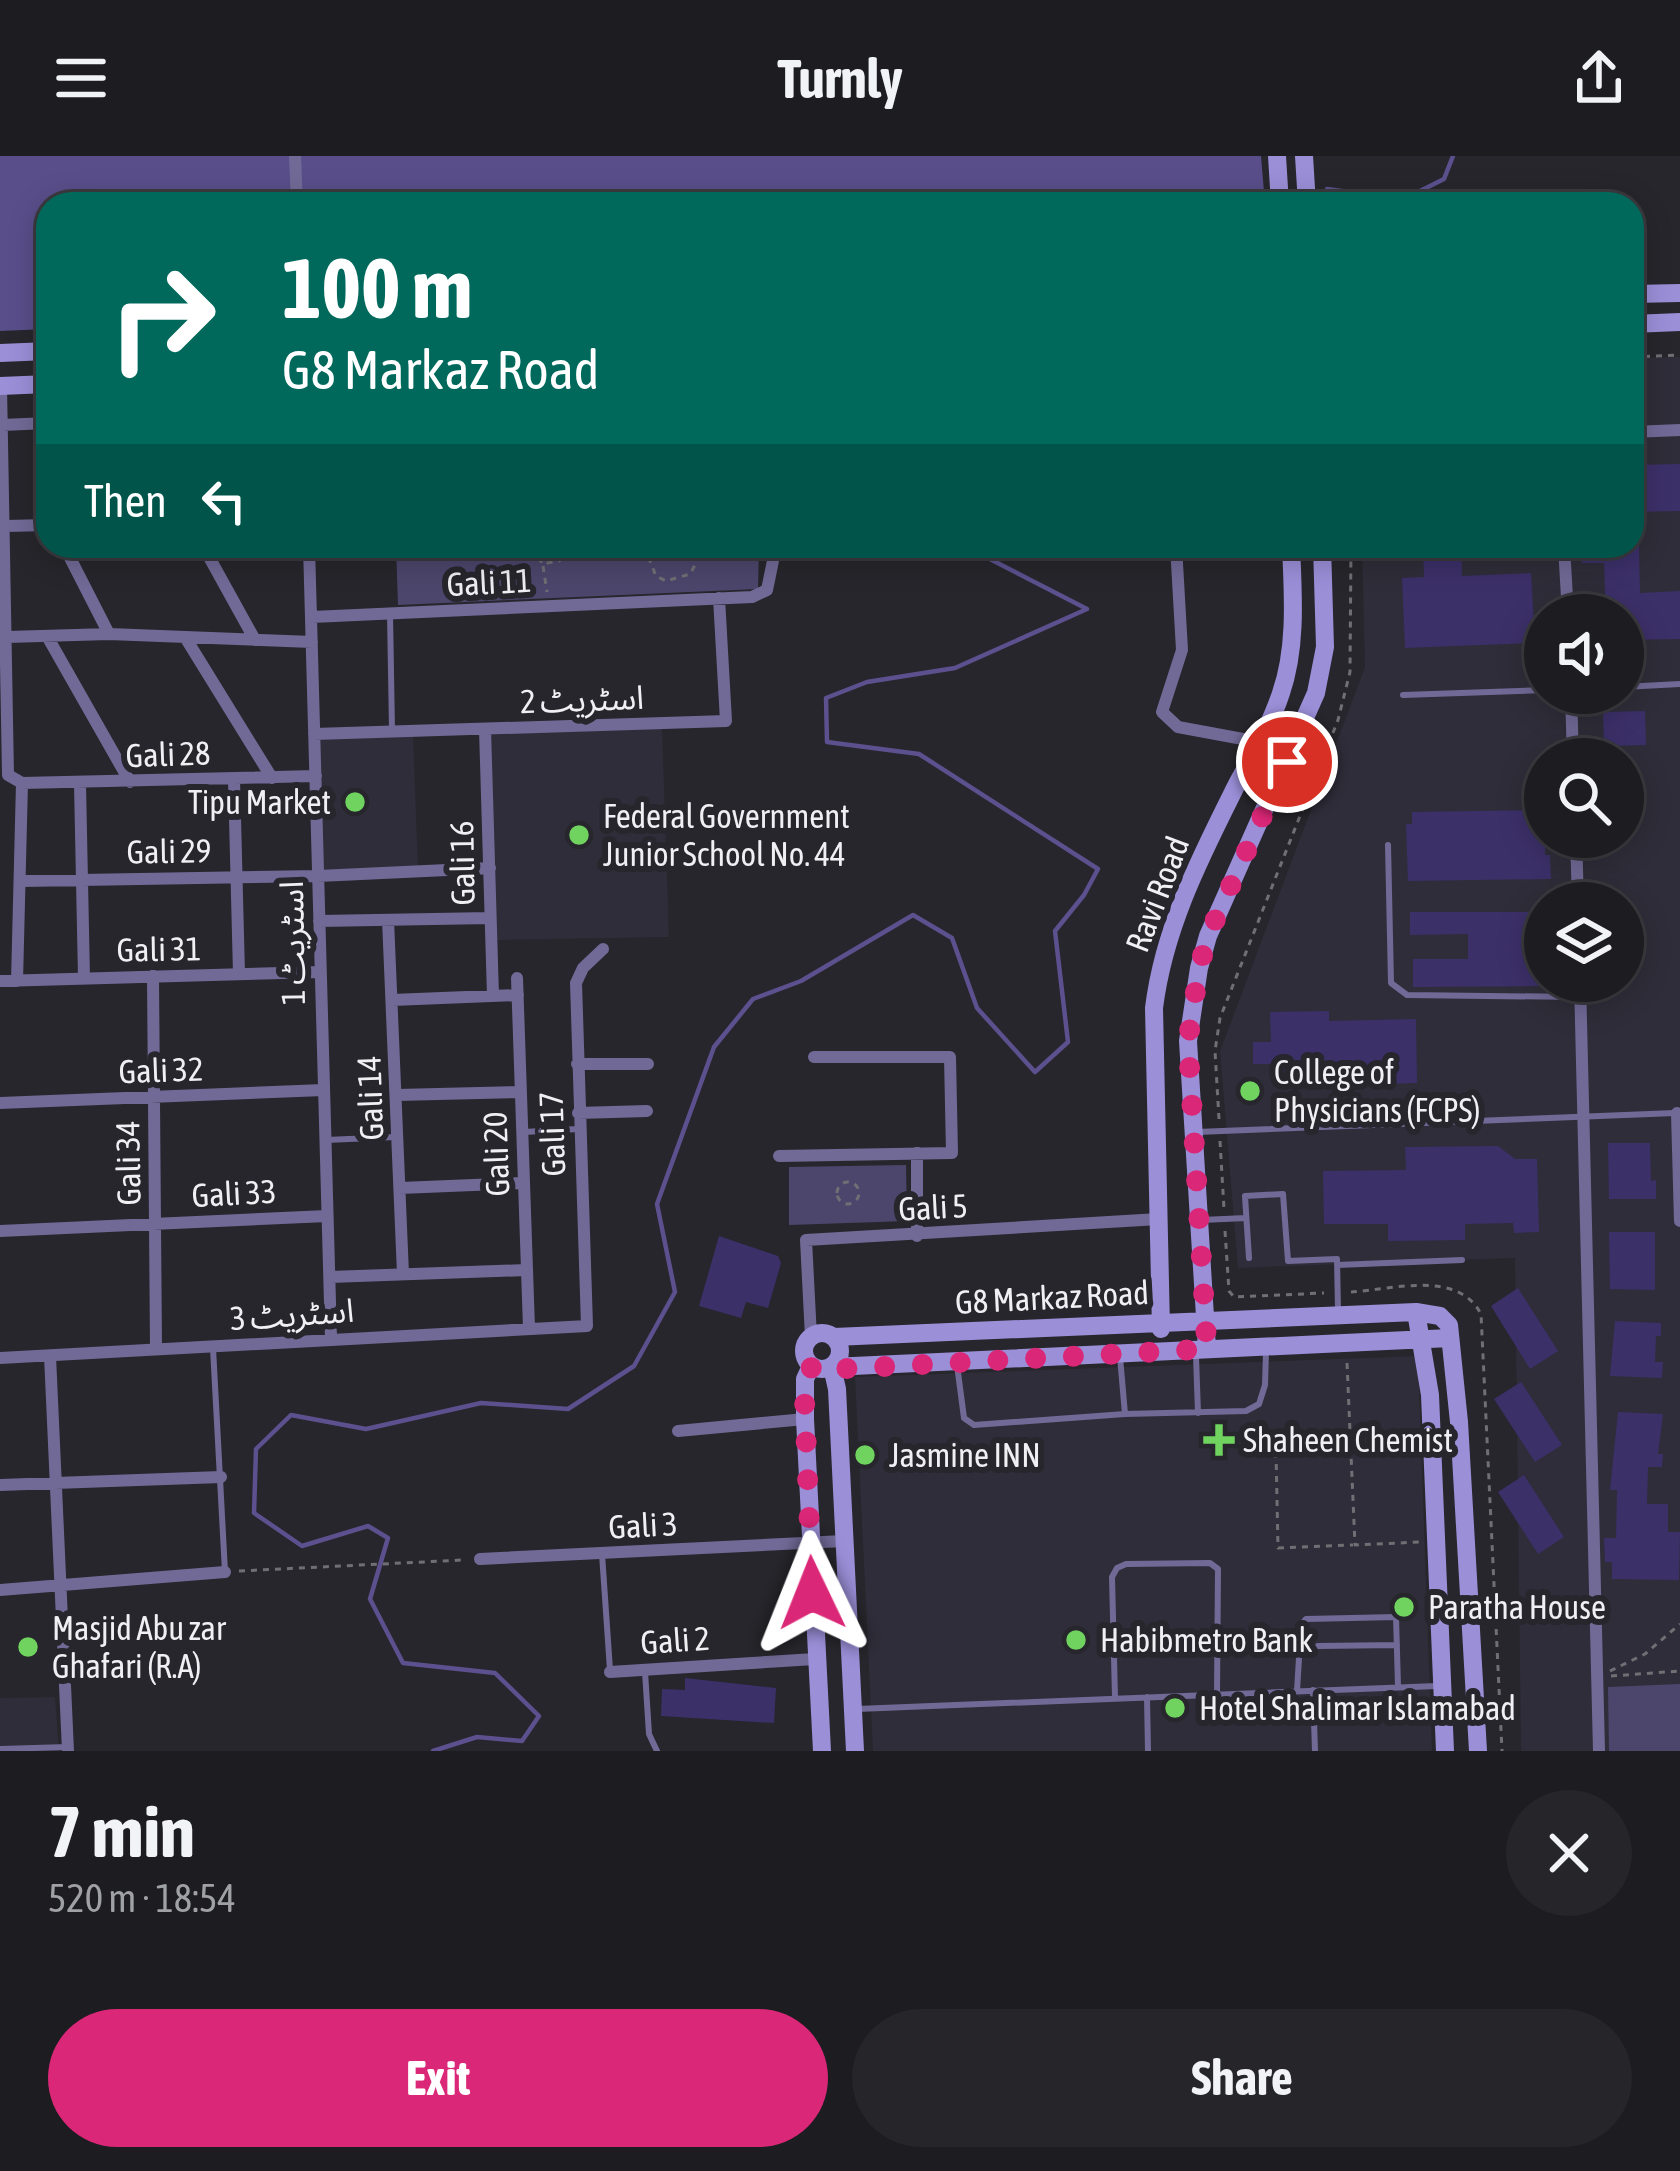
<!DOCTYPE html>
<html lang="en">
<head>
<meta charset="utf-8">
<style>
  :root { --surface:#1c1c21; --page:#25252a; --text:#f1f3f6; --muted:#a0a1a5; --line:#3a3a3f; --accent:#db2777 }
  body { margin:0; font-family:"Asap Condensed","Noto Sans Arabic",sans-serif; background:var(--page); color:var(--text); height:100vh; display:flex; flex-direction:column; font-size:45px; white-space:nowrap }
  * { box-sizing:border-box; margin:0 }
  p { font-size:39px; color:var(--muted) }
  .icon { flex:none; width:66px; height:66px; fill:none; stroke:currentColor; stroke-width:2; stroke-linecap:round; stroke-linejoin:round }
  .map { position:relative; height:1595px; overflow:hidden }
  .panel { display:flex; flex-direction:column; background:var(--surface); flex:1 }
  .panel>* { flex:none }
  .guide { position:absolute; left:36px; top:36px; width:1608px; height:366px; border-radius:36px; box-shadow:0 6px 30px #0003,0 0 0 3px var(--line); background:#00695c; color:#fff; overflow:hidden }
  .fabs { position:absolute; left:1524px; top:438px; display:grid; gap:24px }
  .fabs a { display:grid; place-items:center; width:120px; height:120px; border-radius:50%; background:var(--surface); box-shadow:0 6px 30px #0003,0 0 0 3px var(--line); font-size:60px }
  .pin { position:absolute; display:grid; place-items:center; width:102px; height:102px; color:#fff; margin:-51px; border:6px solid #fff; border-radius:50%; box-shadow:0 3px 12px #0007 }
  .me { position:absolute; width:132px; margin:-66px; rotate:358deg; stroke-linejoin:round; filter:drop-shadow(0 0 9px #0008) }
  .turn { display:flex; align-items:center; gap:42px; height:252px; padding:0 48px; font-size:54px }
  .turn .icon { width:156px; height:156px; stroke-width:2.5 }
  .turn b { display:block; font-size:84px; line-height:102px }
  .then { display:flex; align-items:center; height:114px; padding:0 48px; background:#0003; gap:24px; font-size:45px }
  .round { display:grid; place-items:center; flex:none; width:126px; height:126px; border-radius:63px; background:var(--page) }
  .summary { display:flex; align-items:center; justify-content:space-between; height:204px; padding:0 48px }
  h1 { font-size:72px; font-weight:700; line-height:90px }
  .cta { display:flex; gap:24px; margin-top:auto; padding:24px 48px }
  .cta a { flex:1; height:138px; border-radius:72px; background:var(--accent); color:#fff; font-size:48px; font-weight:700; line-height:138px; text-align:center }
  .cta a+a { background:var(--page); color:var(--text) }
  header { display:flex; justify-content:space-between; align-items:center; height:156px; padding:0 48px; background:var(--surface); font-size:54px; font-weight:700 }
  .map>svg:first-child { display:block }
  .built { fill:#2f2d39; fill-rule:evenodd }
  .green { fill:#4c466c }
  .forest { fill:#594e8a }
  .lines { fill:none; stroke-linecap:round; stroke-linejoin:round }
  .stream { stroke:#5c518e; stroke-width:4.5 }
  .building { fill:#3c3069 }
  .path { stroke:#6f6f74; stroke-width:3; stroke-dasharray:6 6; stroke-linecap:butt }
  .lane { stroke:#716a97; stroke-width:6 }
  .street { stroke:#716a97; stroke-width:12 }
  .secondary { stroke:#9b8fd8; stroke-width:18 }
  .route { stroke:#db2777; stroke-width:21; stroke-dasharray:0 37.8 }
  .poi-dot { fill:#70d35f; stroke:#26262c; stroke-width:4.5 }
  .labels { text-anchor:middle; stroke-width:12; stroke-linejoin:round; paint-order:stroke }
  .street-label { font-size:33px; fill:#f0f0f4; stroke:#26262c }
  .poi-label { font-size:33px; fill:#f0f0f4; stroke:#26262c; text-anchor:start }
</style>
</head>
<body>
<header><svg class="icon" aria-label="menu" viewBox="0 0 24 24"><path d="M4 6h16M4 12h16M4 18h16"/></svg>Turnly<svg class="icon" aria-label="share" viewBox="0 0 24 24"><path d="M12 15V3M7 8l5-5 5 5M5 13v7h14v-7"/></svg></header>
<div class="map">
<svg width="1680" height="1595" viewBox="0 0 1680 1595">
  <rect width="100%" height="100%" fill="#26262c"/>
  <path class="built" d="M1680,201V1595H1521L1515,1102L1238,1112L1220,895L1365,511L1362,390H1632V202ZM1545,459H1623V537H1545ZM1545,603H1623V681H1545ZM1545,747H1623V825H1545Z
    M662,570L669,781L495,784L490,576Z
    M413,578L418,712L320,716L319,580Z
    M1418,1200L1432,1595H873L855,1221Z
    M55,1541L59,1595H0V1542Z"/>
  <path class="green" d="M396,390H759L758,433L398,449Z
    M906,1009L907,1065L789,1069V1011Z
    M1680,1528V1595H1609L1608,1531Z"/>
  <path class="forest" d="M0,0H1261L1265,48H48V173L0,175Z"/>
  <g class="lines">
    <path class="stream" d="M1327,33L1364,38L1392,48
      M1193,48L1237,36
      M1394,48L1444,23L1453,0
      M433,1595L477,1581L522,1585L539,1560L495,1517L403,1507L370,1443L388,1382L368,1370L302,1390L254,1357L256,1293L291,1259L366,1273L481,1247L568,1253L634,1210L675,1136L657,1048L714,891L753,843L801,825L913,759L952,782L977,852L1035,916L1068,886L1055,775L1084,739L1098,713L919,598L827,586L826,542L867,526L955,512L1087,453L984,400L991,390"/>
  </g>
  <path class="building" d="M1680,308V355L1632,356V309Z
    M1423,390H1461L1462,420L1531,417L1535,487L1405,492L1402,422L1424,421Z
    M1601,390H1639L1640,437L1680,435V483L1623,484V459H1595L1594,439H1605L1604,407H1582V395H1601Z
    M1645,555L1646,589L1604,590L1603,556Z
    M1545,654V699H1550L1551,723L1408,725L1406,668H1412V656Z
    M1410,756H1545V830L1413,831V803H1468V778L1410,779Z
    M1329,855V865L1416,863L1417,927L1348,929L1347,912H1320V931H1287L1276,924L1274,908H1253V886H1271L1270,856Z
    M1608,987H1650L1651,1025L1656,1024V1043H1609Z
    M1498,990L1515,1003H1537L1539,1076L1514,1077L1513,1067L1465,1068V1084L1388,1085V1068H1324L1323,1015L1406,1014L1405,991Z
    M1609,1076H1655V1134L1610,1133Z
    M719,1080L778,1100L781,1107L768,1152L746,1146L741,1162L699,1150Z
    M1518,1132L1558,1195L1530,1213L1491,1150Z
    M1615,1165L1661,1167V1180H1656L1655,1206H1663L1662,1222L1610,1220Z
    M1521,1226L1562,1289L1535,1306L1494,1243Z
    M1618,1256L1663,1258L1658,1298H1663L1662,1311H1648L1647,1348H1668V1376H1680L1679,1424L1612,1423V1406H1605L1604,1382H1616L1617,1334H1610Z
    M1524,1319L1564,1381L1538,1398L1498,1336Z
    M685,1522L776,1532L774,1567L661,1560L662,1533L685,1534Z"/>
  <g class="lines">
    <path class="path" d="M1632,201L1680,199
      M535,390L542,408L559,405L580,390
      M644,390L656,420L666,425L690,418L695,409V390
      M543,410L547,436
      M1219,963L1215,895L1220,862L1338,564L1350,516L1351,390
      M1220,985L1224,1053
      M837 1037a11 11 0 1 1 22 0a11 11 0 1 1-22 0Z
      M1225,1075L1229,1135L1234,1141L1324,1137
      M1351,1136C1394,1133 1458,1114 1481,1158L1502,1595
      M1347,1207L1355,1389L1420,1386
      M1276,1296L1278,1392L1353,1389
      M239,1415L463,1404
      M1610,1515L1645,1498L1680,1468
      M1611,1520L1680,1515"/>
    <path class="lane" d="M390,458L392,574
      M1623,531L1680,528
      M1403,539L1545,534
      M1388,689L1391,827L1407,839L1580,841
      M524,976L578,973
      M1197,976L1675,957
      M326,984L395,981
      M1202,1064L1246,1062
      M1249,1102L1245,1040L1283,1038L1288,1105L1337,1103L1338,1154
      M1337,1109L1462,1104
      M213,1192L225,1416
      M1196,1200L1198,1257
      M1120,1201L1125,1258
      M957,1209L964,1262L974,1269L1125,1258L1246,1255L1259,1248L1265,1229L1266,1196
      M602,1398L610,1514
      M1318,1490L1397,1489
      M645,1516L649,1578L657,1595
      M1313,1534L1315,1595
      M1297,1535L1301,1469L1306,1463L1396,1461L1398,1530
      M1147,1541L1148,1595
      M1115,1542L1112,1421L1117,1412L1126,1408L1210,1407L1218,1413L1217,1537
      M857,1553L1437,1530
      M0,1593L68,1591"/>
    <path class="street" d="M295,0L297,48
      M1,230L8,619L22,627
      M2,269L48,267
      M1632,276L1680,274
      M6,370L48,369
      M64,390L109,478L312,486
      M203,390L255,484
      M309,390L331,1183
      M1176,390L1182,494L1162,556L1178,571L1259,586
      M1564,390L1568,459
      M312,461L752,441L767,434L776,390
      M47,480L130,626
      M7,481L109,478
      M185,481L272,622
      M1571,537L1573,603
      M485,573L493,840
      M314,578L726,565L719,442
      M234,623L239,818
      M22,627L316,620
      M80,628L84,822
      M1576,681L1578,747
      M22,725L318,720L490,712
      M388,764L403,1118
      M319,765L490,762
      M153,820L156,1192
      M517,822L529,1172
      M0,825L319,816
      M17,825L22,627
      M1580,825L1599,1595
      M392,844L518,839
      M577,908H648
      M397,939L521,936
      M0,947L323,934
      M578,957L647,955
      M1677,957L1680,1065
      M917,997V1080
      M779,1000L952,997L950,901H814
      M400,1032L523,1027
      M0,1075L327,1060
      M330,1121L526,1114
      M811,1181L806,1084L1159,1063
      M50,1200L68,1595
      M0,1202L587,1170L576,827L583,812L603,793
      M678,1275L805,1263
      M0,1329L221,1321
      M480,1403L844,1385
      M0,1434L225,1416
      M610,1516L815,1503"/>
    <path class="secondary" d="M1277,0L1280,48
      M1304,0L1307,48
      M1632,138L1680,137
      M1632,168L1680,166
      M0,197L48,195
      M0,230L48,228
      M1416,1156L1430,1239L1445,1595
      M1161,1173L1154,852C1164,771 1201,700 1237,628C1253,599 1271,568 1281,537C1297,491 1293,438 1291,390
      M804 1195a18 18 0 1 1 36 0a18 18 0 1 1-36 0Z
      M834,1181L1416,1156L1440,1160L1449,1169L1459,1266L1478,1595
      M1207,1193L1188,885L1199,812L1208,780L1316,537L1325,491L1322,390
      M811,1210L805,1223V1263L822,1595
      M855,1595L837,1233L832,1211L1450,1182"/>
  </g>
  <g class="lines">
    <path class="route" d="M812,1437L804,1230L812,1210L820,1214L1207,1193L1188,885L1199,812L1208,780L1287,606"/>
  </g>
  <g class="poi-dot">
    <circle cx="355" cy="646" r="12"/>
    <circle cx="579" cy="679" r="12"/>
    <circle cx="1250" cy="935" r="12"/>
    <path d="M1213 1266h12v12h12v12h-12v12h-12v-12h-12v-12h12z"/>
    <circle cx="865" cy="1299" r="12"/>
    <circle cx="1404" cy="1451" r="12"/>
    <circle cx="1076" cy="1484" r="12"/>
    <circle cx="28" cy="1491" r="12"/>
    <circle cx="1175" cy="1552" r="12"/>
  </g>
  <g class="labels">
    <g class="street-label">
      <text transform="translate(489 426) rotate(-3)" y="12">Gali 11</text>
      <text transform="translate(582 543) rotate(-2)" y="12">اسٹریٹ 2</text>
      <text transform="translate(168 598) rotate(-2)" y="12">Gali 28</text>
      <text transform="translate(169 695) rotate(-1)" y="12">Gali 29</text>
      <text transform="translate(462 707) rotate(-91)" y="12">Gali 16</text>
      <text transform="translate(1157 738) rotate(-69)" y="12">Ravi Road</text>
      <text transform="translate(292 787) rotate(-91)" y="12">اسٹریٹ 1</text>
      <text transform="translate(159 793) rotate(-1)" y="12">Gali 31</text>
      <text transform="translate(161 914) rotate(-2)" y="12">Gali 32</text>
      <text transform="translate(370 942) rotate(-92)" y="12">Gali 14</text>
      <text transform="translate(552 978) rotate(-92)" y="12">Gali 17</text>
      <text transform="translate(496 998) rotate(-92)" y="12">Gali 20</text>
      <text transform="translate(128 1007) rotate(-91)" y="12">Gali 34</text>
      <text transform="translate(234 1037) rotate(-3)" y="12">Gali 33</text>
      <text transform="translate(933 1051) rotate(-3)" y="12">Gali 5</text>
      <text transform="translate(1052 1141) rotate(-3)" y="12">G8 Markaz Road</text>
      <text transform="translate(292 1158) rotate(-4)" y="12">اسٹریٹ 3</text>
      <text transform="translate(643 1369) rotate(-3)" y="12">Gali 3</text>
      <text transform="translate(675 1484) rotate(-4)" y="12">Gali 2</text>
    </g>
    <g class="poi-label">
      <text x="331" y="658" text-anchor="end">Tipu Market</text>
      <text x="603" y="672">Federal Government<tspan x="603" dy="38">Junior School No. 44</tspan></text>
      <text x="1274" y="928">College of<tspan x="1274" dy="38">Physicians (FCPS)</tspan></text>
      <text x="1243" y="1296">Shaheen Chemist</text>
      <text x="889" y="1311">Jasmine INN</text>
      <text x="1428" y="1463">Paratha House</text>
      <text x="52" y="1484">Masjid Abu zar<tspan x="52" dy="38">Ghafari (R.A)</tspan></text>
      <text x="1100" y="1496">Habibmetro Bank</text>
      <text x="1199" y="1564">Hotel Shalimar Islamabad</text>
    </g>
  </g>
</svg>
<div class="fabs">
<a><svg class="icon" aria-label="sound" viewBox="0 0 24 24"><path d="M4 9h4l5-4v14l-5-4H4zM17 9q2 3 0 6"/></svg></a>
<a><svg class="icon" aria-label="search" viewBox="0 0 24 24"><circle cx="10" cy="10" r="6"/><path d="M15 15l6 6"/></svg></a>
<a><svg class="icon" aria-label="layers" viewBox="0 0 24 24"><path d="M12 4l9 5-9 5-9-5zM3 14l9 5 9-5"/></svg></a>
</div>
<div class="pin" style="left:1287px;top:606px;background:#d93025"><svg class="icon" aria-label="arrive" viewBox="0 0 24 24"><path d="M6 21V4h12l-3 4 3 4H6"/></svg></div>
<svg class="me" style="left:812px;top:1437px" viewBox="-20 -20 40 40"><path d="M0-17L14 15 0 8-14 15z" fill="#db2777" stroke="#fff" stroke-width="4"/></svg>
<div class="guide">
<div class="turn"><svg class="icon" aria-label="right" viewBox="0 0 24 24"><path d="M7 20v-9h11M14 6l5 5-5 5"/></svg><div><b>100 m</b>G8 Markaz Road</div></div>
<div class="then">Then<svg class="icon" aria-label="left" viewBox="0 0 24 24"><path d="M17 20v-9H6M10 6l-5 5 5 5"/></svg></div>
</div>
</div>
<section class="panel">
<div class="summary"><div><h1>7 min</h1><p>520 m · 18:54</p></div><a class="round"><svg class="icon" aria-label="close" viewBox="0 0 24 24"><path d="M6 6l12 12M18 6L6 18"/></svg></a></div>
<div class="cta"><a>Exit</a><a>Share</a></div>
</section>
</body>
</html>
